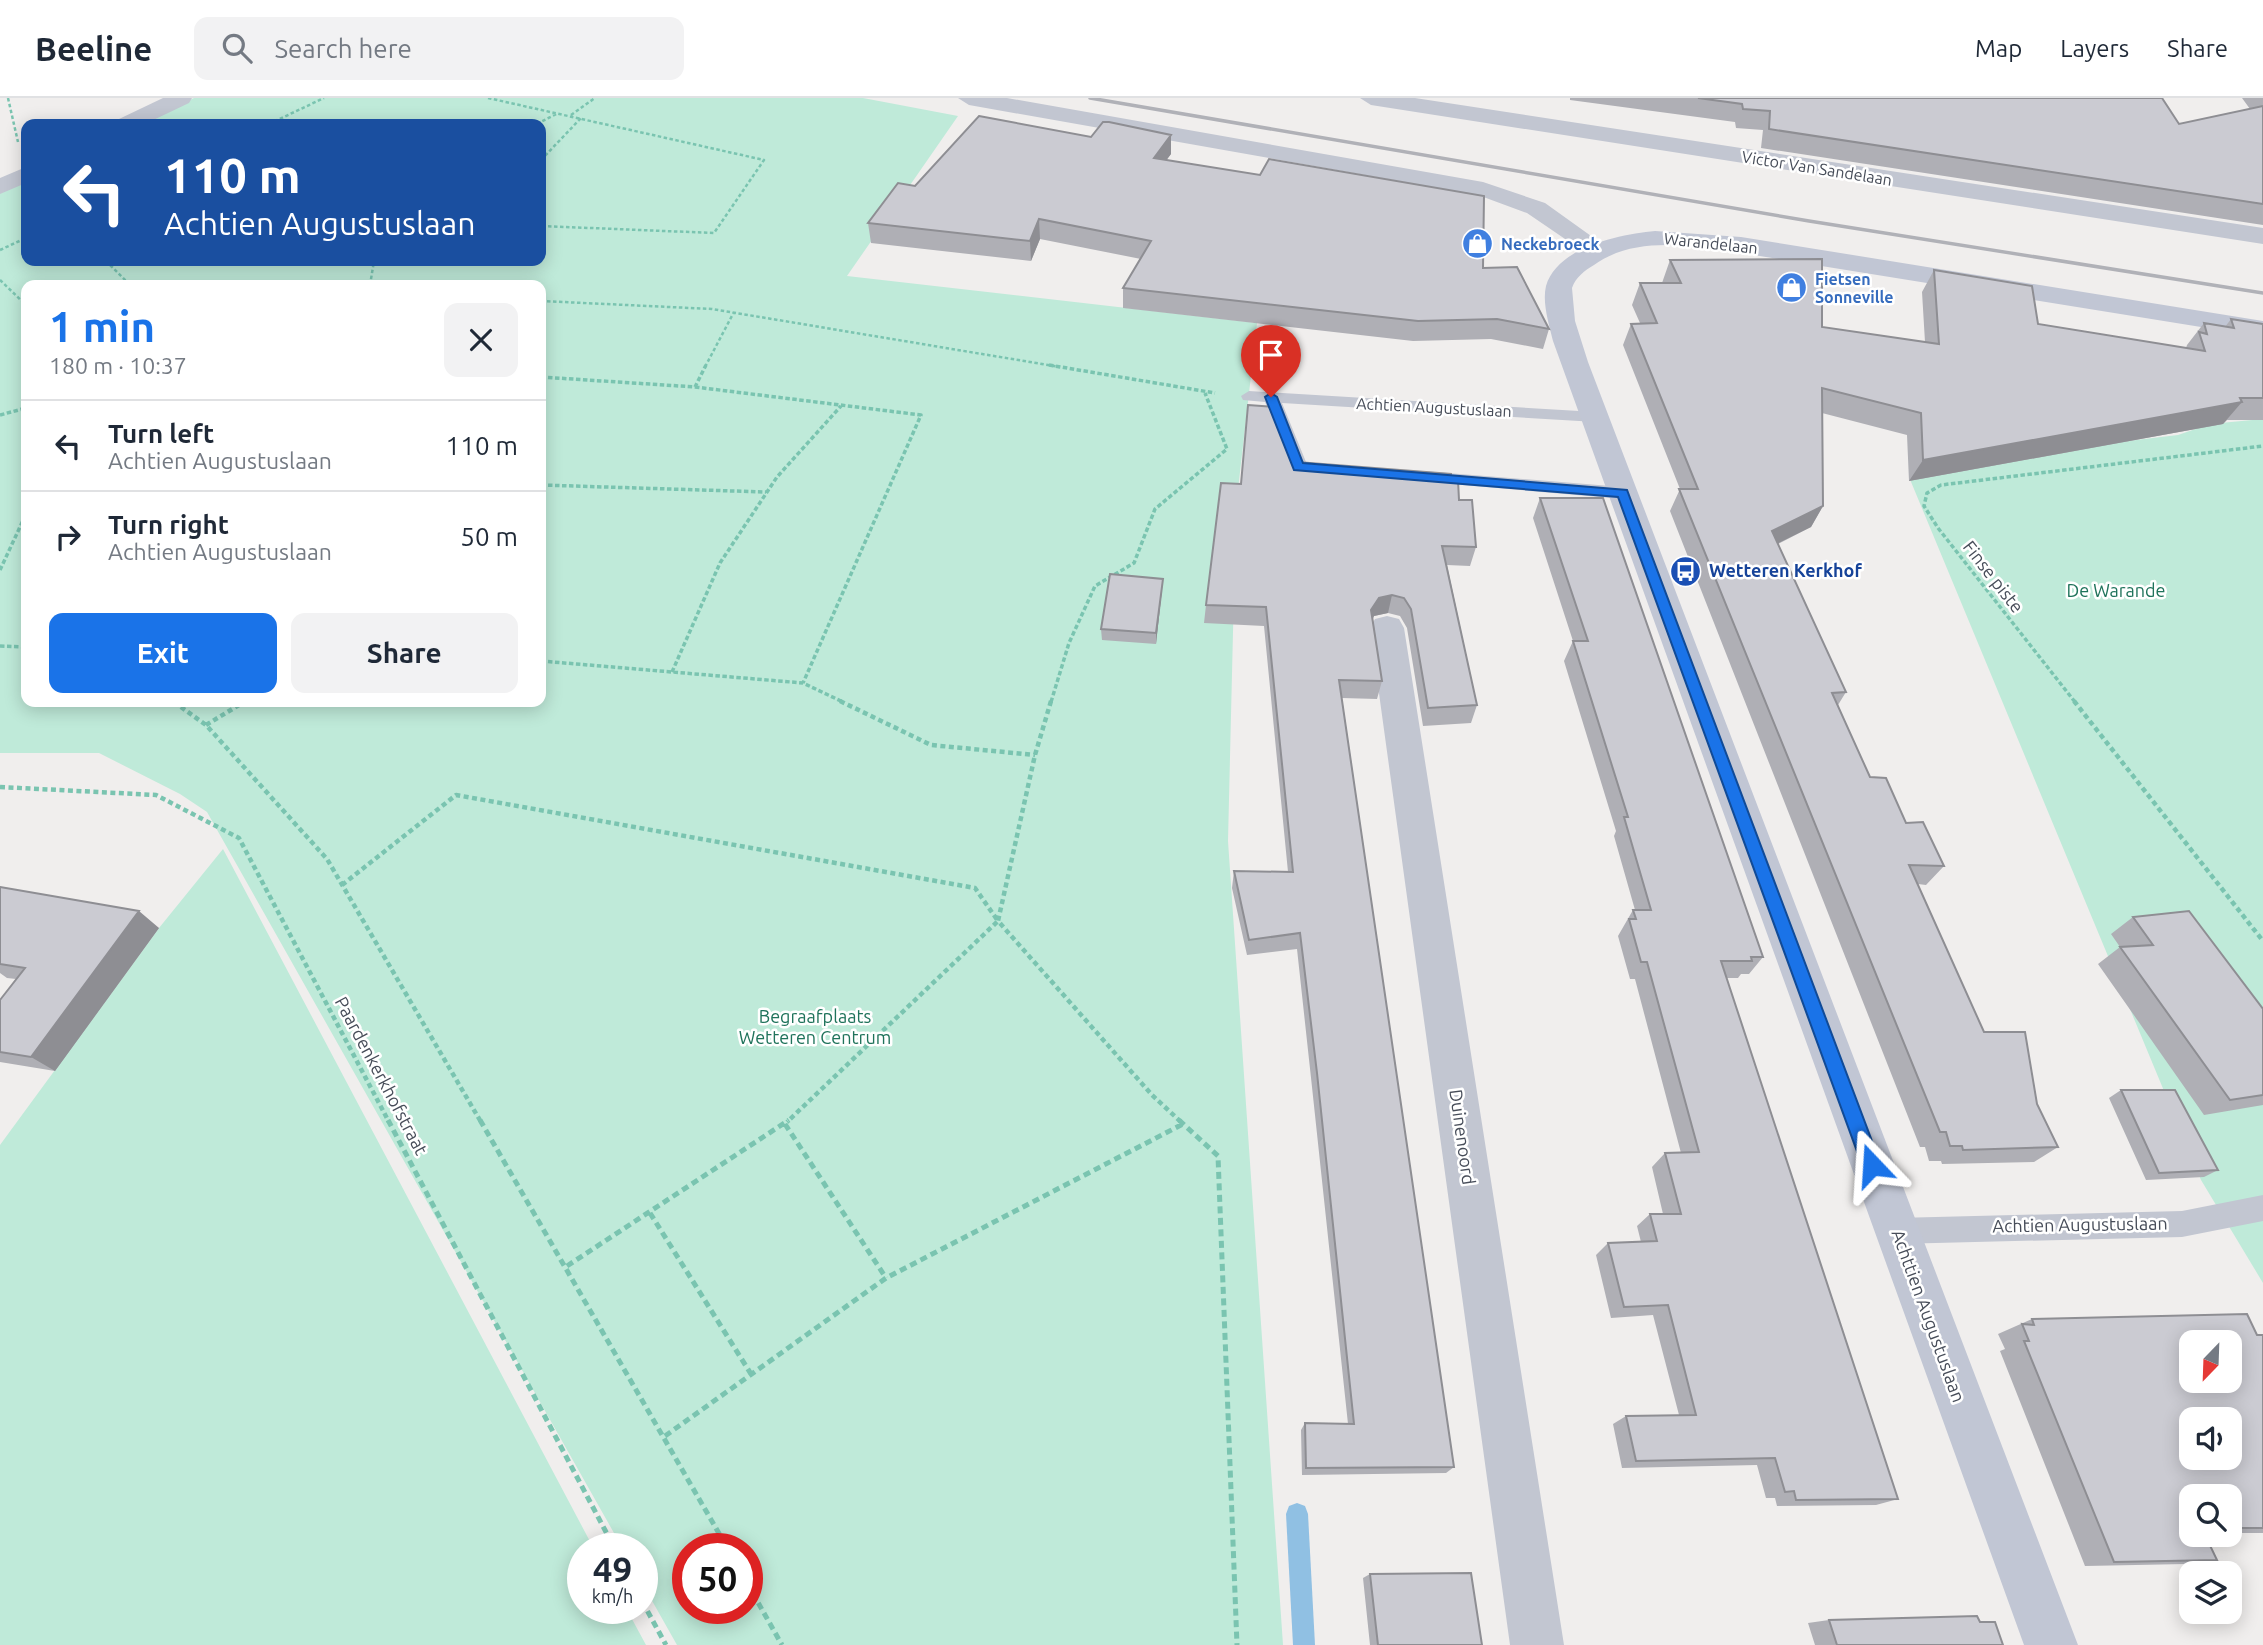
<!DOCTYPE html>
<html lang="en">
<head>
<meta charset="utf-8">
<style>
  :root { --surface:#fff; --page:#f2f2f3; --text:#1f2937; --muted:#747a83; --line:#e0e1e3; --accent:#1a73e8 }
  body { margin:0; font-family:Ubuntu,sans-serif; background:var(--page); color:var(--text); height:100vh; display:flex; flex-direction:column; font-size:26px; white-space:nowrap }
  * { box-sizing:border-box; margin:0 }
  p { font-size:23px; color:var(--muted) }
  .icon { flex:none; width:38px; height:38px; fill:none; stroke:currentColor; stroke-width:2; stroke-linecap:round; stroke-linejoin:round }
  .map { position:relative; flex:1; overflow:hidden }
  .side { position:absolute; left:21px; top:182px; width:525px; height:427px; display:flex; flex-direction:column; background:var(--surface); border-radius:14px; box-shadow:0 4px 18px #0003 }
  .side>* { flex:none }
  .guide { position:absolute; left:21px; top:21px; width:525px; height:147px; border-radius:14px; box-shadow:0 4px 18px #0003; background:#1a4fa0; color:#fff; overflow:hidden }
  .needle { width:46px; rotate:203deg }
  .controls { position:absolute; left:2179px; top:1232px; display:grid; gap:14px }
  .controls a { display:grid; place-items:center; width:63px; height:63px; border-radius:14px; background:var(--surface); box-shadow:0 4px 18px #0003; font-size:35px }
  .speed { position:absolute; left:567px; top:1435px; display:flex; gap:14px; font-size:35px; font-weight:700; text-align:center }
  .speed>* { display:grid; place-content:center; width:91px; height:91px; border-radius:50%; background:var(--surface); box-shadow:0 4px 18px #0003; line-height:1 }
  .speed small { font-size:18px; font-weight:400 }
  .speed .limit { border:10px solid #d22; background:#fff; color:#111 }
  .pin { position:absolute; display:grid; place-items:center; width:60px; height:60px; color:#fff; margin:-72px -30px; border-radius:50% 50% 50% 0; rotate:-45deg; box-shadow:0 0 7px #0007 }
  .pin .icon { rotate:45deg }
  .me { position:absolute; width:77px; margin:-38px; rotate:340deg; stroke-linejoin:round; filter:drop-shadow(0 0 5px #0008) }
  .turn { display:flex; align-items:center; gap:24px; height:147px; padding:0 28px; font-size:32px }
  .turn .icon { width:91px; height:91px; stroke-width:2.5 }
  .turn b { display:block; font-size:49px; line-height:60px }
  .round { display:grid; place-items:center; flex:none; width:74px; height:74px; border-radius:14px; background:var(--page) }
  .head { display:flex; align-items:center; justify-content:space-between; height:119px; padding:0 28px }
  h1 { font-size:42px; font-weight:700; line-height:52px; color:var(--accent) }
  .action { display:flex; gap:14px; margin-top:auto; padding:14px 28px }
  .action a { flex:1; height:80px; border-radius:14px; background:var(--accent); color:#fff; font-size:28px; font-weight:700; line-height:80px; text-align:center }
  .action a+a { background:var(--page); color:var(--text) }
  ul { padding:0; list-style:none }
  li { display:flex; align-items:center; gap:21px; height:91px; padding:0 28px; border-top:2px solid var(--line) }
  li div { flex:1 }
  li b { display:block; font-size:26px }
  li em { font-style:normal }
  header { display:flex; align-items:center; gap:42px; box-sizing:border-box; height:98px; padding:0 35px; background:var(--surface); border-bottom:2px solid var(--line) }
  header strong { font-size:33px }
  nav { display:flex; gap:38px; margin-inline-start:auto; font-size:24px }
  .search { width:490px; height:63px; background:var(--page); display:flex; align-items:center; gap:18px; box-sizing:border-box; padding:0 24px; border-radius:14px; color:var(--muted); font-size:26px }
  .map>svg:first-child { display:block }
  .green { fill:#bfead9; fill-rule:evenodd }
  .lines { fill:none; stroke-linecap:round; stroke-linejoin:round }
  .stream { fill:#90c0e3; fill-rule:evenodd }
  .path-far3 { stroke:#7ac4b0; stroke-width:2.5; stroke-dasharray:3.5 2.5; stroke-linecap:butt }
  .path-far2 { stroke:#7ac4b0; stroke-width:3.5; stroke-dasharray:4.5 2.5; stroke-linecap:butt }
  .path-far1 { stroke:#7ac4b0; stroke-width:4.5; stroke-dasharray:5 3.5; stroke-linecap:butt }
  .path { stroke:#7ac4b0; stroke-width:5; stroke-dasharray:7 4.5; stroke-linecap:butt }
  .service { fill:#c2c6d1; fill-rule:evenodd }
  .minor { fill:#c2c6d1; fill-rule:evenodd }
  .secondary { fill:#c1c6d4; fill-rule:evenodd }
  .rail { stroke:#b0b1b7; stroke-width:3.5 }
  .wall { fill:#afafb5 }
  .shaded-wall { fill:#8e8e93 }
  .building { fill:#cbcbd2; stroke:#8e8e93; stroke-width:2; fill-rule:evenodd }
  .route { fill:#1a73e8; stroke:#114b97; stroke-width:2 }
  .labels { text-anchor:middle; stroke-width:5; stroke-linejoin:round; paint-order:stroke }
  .far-street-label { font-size:16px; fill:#474d59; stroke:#fff }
  .far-shop-label { font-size:16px; font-weight:bold; fill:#366cbe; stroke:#fff; text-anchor:start }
  .transit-label { font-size:18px; font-weight:bold; fill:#164399; stroke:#fff; text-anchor:start }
  .street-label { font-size:18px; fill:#474d59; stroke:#fff }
  .park-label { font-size:18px; fill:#1f735b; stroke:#fff }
</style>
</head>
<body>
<header>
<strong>Beeline</strong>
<div class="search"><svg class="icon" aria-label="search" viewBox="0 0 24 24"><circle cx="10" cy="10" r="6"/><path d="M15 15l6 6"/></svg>Search here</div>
<nav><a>Map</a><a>Layers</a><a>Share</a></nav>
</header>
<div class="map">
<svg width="2263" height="1547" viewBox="0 0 2263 1547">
  <rect width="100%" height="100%" fill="#f0eeed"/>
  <path class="green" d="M194,0H863L958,18L847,178L1257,225L1236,409L1228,743L1283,1547H677L642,1485V1451H623L207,714L180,696L99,655H0V94L26,81V163H541V26H139ZM26,187H541V604H26ZM688,1451H747V1510H688Z
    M2263,321V1185L2201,1082L1909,379L2052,352L2178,337L2210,326Z
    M223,751L594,1451H583V1510H626L646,1547H0V1047L159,830Z"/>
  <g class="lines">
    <path class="stream" d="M1297,1405L1305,1408L1308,1416L1315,1547H1293L1286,1416L1289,1408Z"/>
    <path class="path-far3" d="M8,0L18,44
      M488,0L764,62L714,135L541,128
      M571,17L595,0
      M269,26L324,0
      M537,26L558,15
      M541,62L581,20
      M0,152L26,140
      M106,163L130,187
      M0,182L26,207
      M370,187L374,163
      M541,203L712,211L1060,269
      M705,269L734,214"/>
    <path class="path-far2" d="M1049,267L1215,295
      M541,279L695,289L706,267
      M695,289L921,317L803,585
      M0,317L26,310
      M541,318L542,280
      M541,387L766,394
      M0,472L26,416
      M0,548L26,549
      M541,563L803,585L843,604
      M672,574L720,465L777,379L841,308
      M1051,604L1069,545L1095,488L1134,465L1155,411L1227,351L1205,295
      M2075,604L1938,430L1924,408L1927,395L1941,387L2263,348"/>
    <path class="path-far1" d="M840,603L931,647L1035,657
      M1051,603L1035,657L998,823L1152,997L1181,1024
      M2074,603L2263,843
      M174,604L206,627L327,761L481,1024
      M206,627L244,604
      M0,689L156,697L239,740L389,1024
      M342,787L456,697L975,790L998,823L787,1024"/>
    <path class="path" d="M388,1022L615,1451
      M480,1022L728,1451
      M1179,1022L1218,1058L1237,1547
      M785,1026L886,1180
      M650,1115L751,1276
      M567,1168L789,1022
      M665,1338L886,1180L1183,1026
      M747,1485L782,1547
      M642,1503L666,1547"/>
    <path class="service" d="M1249,293L1596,314L1605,319L1596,324L1282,305L1306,364L1317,366L1320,370L1311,376L1293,373L1265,304L1243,302L1241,298Z
      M1422,373L1623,389L1632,395L1623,401L1416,383L1413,379Z
      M2263,1097V1123L2182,1139L1896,1146L1886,1143L1882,1133L1886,1123L1896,1120L2182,1113Z"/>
    <path class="minor" d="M163,0H192L189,5L145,26H116L119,21Z
      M958,0H1007L1483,84L1545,105L1612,153L1608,158H1590L1527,115L1478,97L969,7Z
      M1360,0H1415L2263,130V146L1371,7Z
      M26,69V85L0,96V80Z
      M1387,518L1399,521L1404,530L1564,1547H1510L1370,530L1375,521Z"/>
    <path class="secondary" d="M1655,133L1741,139L2263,223V239L1741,155C1693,148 1636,137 1594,167C1584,173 1576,179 1572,190L1575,223L1588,264L2078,1547H2024L1553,243C1549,226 1542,205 1546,188C1557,149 1621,136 1655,133Z"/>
    <path class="rail" d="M1090,0L1809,123L2263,195"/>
  </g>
  <path class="wall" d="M1570,0H2162L2179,26L2250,11L2242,0H2263V127L1761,50L1763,32L1736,30L1735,24L1570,2Z
    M1171,56L1166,62L1483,170L1549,231L1543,251L1491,241L1413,243L1123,210V190L1141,161L1040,141L1031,163L871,145L868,125L915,88Z
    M1670,162L1822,229L1925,244L1922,194L1934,172L2038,226L2186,250L2187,247L2204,225L2225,229L2231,221L2263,226V322H2227L2223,326L1909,383L1907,337L1822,315L1823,408L1811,429L1778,446L1846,594L1838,607L1870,679L1906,725L1944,768L1926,787L1918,786L1984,934L2037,1006L2058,1049L2034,1064L1942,1066L1941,1063H1929L1925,1049H1920L1670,413L1680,391L1623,247L1631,226L1640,225L1632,207L1640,185H1662Z
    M1290,351L1297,364L1451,382L1476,449L1470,468L1447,467L1477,607L1471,625L1423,628L1407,530L1400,518L1388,515L1374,518L1373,521L1382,583L1377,601L1342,600L1454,1369L1446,1375L1302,1377L1301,1332L1305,1325L1348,1326L1312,989L1297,851L1247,857L1232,790L1234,773L1288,774L1264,528L1204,525L1206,507L1241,386Z
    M1540,400L1763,859L1749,876H1741L1738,880H1726L1898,1401L1876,1407L1777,1408L1775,1400H1766L1757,1367L1622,1370L1613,1326L1626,1318L1679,1317L1653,1217L1611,1220L1596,1157L1608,1145L1641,1144L1637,1128L1650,1116H1663L1652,1069L1665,1055H1681L1635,881H1630L1618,838L1633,812H1635L1614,738L1616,733L1564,563L1573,543L1533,420Z
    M1162,491L1156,546L1102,542L1101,531Z
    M0,789L159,830L55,973L0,964V902L16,881L7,880L0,875Z
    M2133,819L2263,911V1007L2204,1017L2098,866L2120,849L2111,836Z
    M2121,992L2218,1072L2204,1079L2146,1082L2109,1000Z
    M2032,1221L2263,1237V1435H2230V1398L2191,1437L2217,1462L2186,1466L2085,1468L2000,1253L2005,1251L1998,1236Z
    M1370,1476L1482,1547H1370L1363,1480Z
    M1829,1522L1980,1524L2003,1547H1815L1808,1525Z"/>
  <path class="shaded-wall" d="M1171,37V56L1154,79V60Z
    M1039,121L1040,141L1031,163L1030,143Z
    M2242,304L2223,326L1909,383L1923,362Z
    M1823,408L1811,429L1760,454L1772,433Z
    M1163,481L1162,491L1156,546V535Z
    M1392,497L1388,515L1374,518L1367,530L1371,512L1379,500Z
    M139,813L159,830L55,973L31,959Z"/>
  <path class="building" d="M1698,0H2162L2179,26L2263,8V106L1769,31L1770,13L1743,11L1742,6Z
    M979,18L1091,39L1103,24H1109L1171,37L1154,60L1260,77L1269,61L1484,98L1483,170L1517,169L1549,231L1497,221L1418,223L1123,190L1151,143L1039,121L1030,143L868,125L898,85L915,88Z
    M1822,161V229L1939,246L1934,172L2032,188L2038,226L2205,253L2199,234L2207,236L2204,225L2234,230L2231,221L2263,226V300H2240L2242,304L1923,362L1921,315L1822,290L1823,408L1772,433L1846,594L1832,595L1870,679L1886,680L1906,725L1923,724L1944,768L1909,767L1984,934H2025L2037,1006L2058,1049L1963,1052L1962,1048H1950L1946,1034H1940L1679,391H1698L1631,226L1657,225L1640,185H1681L1670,162Z
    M1248,307L1274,309L1290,351L1297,356V364L1451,376V382H1458L1459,402H1472L1476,449L1442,448L1477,607L1428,610L1411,511L1404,500L1392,497L1379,500L1371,512L1382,583L1339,582L1454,1369L1306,1370L1305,1325L1354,1326L1317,975L1300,835L1249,842L1234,773L1293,774L1266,509L1206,507L1221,385L1241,386Z
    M1540,400H1603L1763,859H1751L1752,863H1721L1898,1401L1796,1402L1794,1393L1785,1394L1775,1360L1636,1363L1626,1318L1696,1317L1668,1207L1624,1209L1608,1145L1657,1143L1650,1116H1681L1665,1055L1699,1054L1647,864H1641L1629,821H1636L1633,812H1651L1624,719H1628L1573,543H1588Z
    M1110,476L1163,481L1156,535L1101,531Z
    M0,789L139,813L31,959L0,954V902L25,870L0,866Z
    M2189,813L2263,911V997L2230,1002L2120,849L2153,847L2133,819Z
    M2121,992H2175L2218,1072L2159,1075Z
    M2247,1216L2257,1237H2263V1430H2230V1398H2191V1437H2205L2217,1462L2114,1464L2024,1243H2029L2022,1226L2034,1227L2032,1221ZM2191,1244H2230V1283H2191ZM2191,1321H2230V1360H2191Z
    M1471,1475L1482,1547H1378L1370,1476Z
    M1977,1518L1980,1524H1995L2003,1547H1837L1829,1522Z"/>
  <path class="route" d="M1271,295L1277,299L1303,365L1627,392L1881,1067L1878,1073L1872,1076L1865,1073L1862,1067L1618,399L1294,372L1265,299Z"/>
  <defs>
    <symbol id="shop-disc" viewBox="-11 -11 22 22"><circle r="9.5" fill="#3f7fe0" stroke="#fff"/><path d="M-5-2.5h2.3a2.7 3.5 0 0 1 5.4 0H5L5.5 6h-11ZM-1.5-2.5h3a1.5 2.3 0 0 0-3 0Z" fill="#fff"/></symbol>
    <symbol id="bus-disc" viewBox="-11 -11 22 22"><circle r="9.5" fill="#1a4fb4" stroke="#fff"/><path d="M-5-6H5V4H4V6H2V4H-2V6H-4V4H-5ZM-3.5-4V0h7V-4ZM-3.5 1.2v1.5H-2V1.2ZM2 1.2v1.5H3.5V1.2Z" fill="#fff"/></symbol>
  </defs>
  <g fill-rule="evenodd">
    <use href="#shop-disc" x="1460" y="128" width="35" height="35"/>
    <use href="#shop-disc" x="1774" y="172" width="35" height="35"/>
    <use href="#bus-disc" x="1668" y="456" width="35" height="35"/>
  </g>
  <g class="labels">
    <g class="far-street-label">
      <text transform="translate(1817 70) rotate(9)" y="6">Victor Van Sandelaan</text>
      <text transform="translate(1711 145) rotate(6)" y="6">Warandelaan</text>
      <text transform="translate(1434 309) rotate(3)" y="6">Achtien Augustuslaan</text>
    </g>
    <g class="far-shop-label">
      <text x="1501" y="152">Neckebroeck</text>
      <text x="1815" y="187">Fietsen<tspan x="1815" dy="18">Sonneville</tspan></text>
    </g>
    <g class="transit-label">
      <text x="1709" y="479">Wetteren Kerkhof</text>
    </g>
    <g class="street-label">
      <text transform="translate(1993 479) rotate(52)" y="6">Finse piste</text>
      <text transform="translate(381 978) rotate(62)" y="6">Paardenkerkhofstraat</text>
      <text transform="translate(1462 1039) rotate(82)" y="6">Duinenoord</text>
      <text transform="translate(2080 1127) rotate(-1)" y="6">Achtien Augustuslaan</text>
      <text transform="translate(1928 1218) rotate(70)" y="6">Achttien Augustuslaan</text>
    </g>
    <g class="park-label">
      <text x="2116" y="499">De Warande</text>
      <text x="815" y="925">Begraafplaats<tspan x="815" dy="21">Wetteren Centrum</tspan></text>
    </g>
  </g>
</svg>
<div class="controls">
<a><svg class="needle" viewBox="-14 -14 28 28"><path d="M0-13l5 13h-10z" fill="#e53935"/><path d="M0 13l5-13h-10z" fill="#747a83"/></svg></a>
<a><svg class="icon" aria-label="sound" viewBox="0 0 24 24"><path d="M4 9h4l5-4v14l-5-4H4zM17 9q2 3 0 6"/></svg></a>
<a><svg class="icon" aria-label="search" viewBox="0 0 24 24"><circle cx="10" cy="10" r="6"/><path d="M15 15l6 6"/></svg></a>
<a><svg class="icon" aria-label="layers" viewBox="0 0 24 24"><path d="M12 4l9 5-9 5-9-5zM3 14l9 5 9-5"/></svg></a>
</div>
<div class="speed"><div>49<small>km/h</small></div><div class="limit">50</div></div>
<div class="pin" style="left:1271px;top:299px;background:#d93025"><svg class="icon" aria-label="arrive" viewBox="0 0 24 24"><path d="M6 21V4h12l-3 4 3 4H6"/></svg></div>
<svg class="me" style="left:1872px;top:1067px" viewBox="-20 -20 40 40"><path d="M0-17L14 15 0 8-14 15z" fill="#1a73e8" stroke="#fff" stroke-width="4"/></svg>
<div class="guide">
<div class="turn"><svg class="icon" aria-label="left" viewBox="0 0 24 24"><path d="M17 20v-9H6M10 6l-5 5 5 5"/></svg><div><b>110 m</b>Achtien Augustuslaan</div></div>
</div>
<section class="side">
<div class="head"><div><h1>1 min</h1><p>180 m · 10:37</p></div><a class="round"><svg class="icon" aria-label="close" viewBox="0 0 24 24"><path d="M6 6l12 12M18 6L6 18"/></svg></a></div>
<ul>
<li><svg class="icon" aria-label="left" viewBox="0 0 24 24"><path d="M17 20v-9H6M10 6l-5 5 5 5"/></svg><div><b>Turn left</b><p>Achtien Augustuslaan</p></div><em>110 m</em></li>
<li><svg class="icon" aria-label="right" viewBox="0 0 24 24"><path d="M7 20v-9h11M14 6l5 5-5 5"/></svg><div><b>Turn right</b><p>Achtien Augustuslaan</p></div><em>50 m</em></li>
</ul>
<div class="action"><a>Exit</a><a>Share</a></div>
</section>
</div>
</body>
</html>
